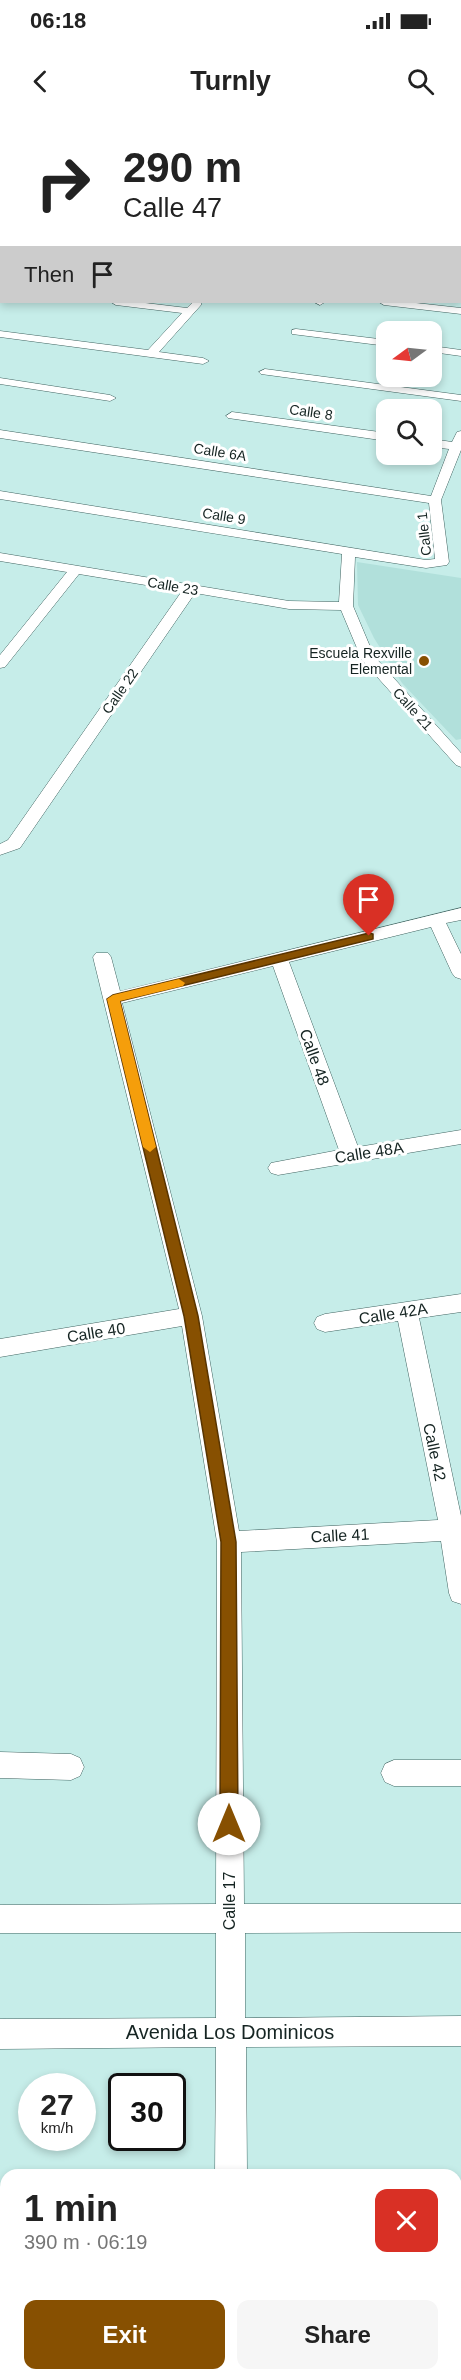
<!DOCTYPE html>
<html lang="en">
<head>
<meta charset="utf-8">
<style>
  :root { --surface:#fff; --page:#f6f6f6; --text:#222; --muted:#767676; --accent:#875001 }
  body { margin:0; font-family:Arial,sans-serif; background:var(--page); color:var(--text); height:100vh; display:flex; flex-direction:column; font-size:22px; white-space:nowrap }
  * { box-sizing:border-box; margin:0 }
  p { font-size:20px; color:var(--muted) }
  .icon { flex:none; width:33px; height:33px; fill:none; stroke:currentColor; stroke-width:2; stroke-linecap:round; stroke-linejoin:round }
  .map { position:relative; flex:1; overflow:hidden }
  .panel { position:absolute; left:0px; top:2049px; width:462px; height:212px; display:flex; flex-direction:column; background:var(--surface); border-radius:18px 18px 0 0; box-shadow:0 3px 9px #0003 }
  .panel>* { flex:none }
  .guide { position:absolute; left:0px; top:0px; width:462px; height:183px; box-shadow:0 3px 9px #0003; background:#fff; color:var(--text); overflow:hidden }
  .needle { width:39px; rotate:255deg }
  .tools { position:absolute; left:376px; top:201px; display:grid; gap:12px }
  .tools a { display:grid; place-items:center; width:66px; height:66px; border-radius:12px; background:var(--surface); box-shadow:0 3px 9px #0003; font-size:30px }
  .speed { position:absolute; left:18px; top:1953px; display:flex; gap:12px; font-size:30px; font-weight:700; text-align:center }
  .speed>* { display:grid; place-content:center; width:78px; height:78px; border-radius:50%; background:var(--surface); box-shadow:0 3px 9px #0003; line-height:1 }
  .speed small { font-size:15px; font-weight:400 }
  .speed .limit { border:3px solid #111; border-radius:9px; background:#fff; color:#111 }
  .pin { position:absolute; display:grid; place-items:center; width:51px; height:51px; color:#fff; margin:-62px -26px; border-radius:50% 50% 50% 0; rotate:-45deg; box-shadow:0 0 6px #0007 }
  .pin .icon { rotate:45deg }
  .me { position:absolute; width:66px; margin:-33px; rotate:0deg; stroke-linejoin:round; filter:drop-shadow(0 0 4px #0008) }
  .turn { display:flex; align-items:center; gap:21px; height:126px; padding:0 24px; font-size:27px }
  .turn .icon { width:78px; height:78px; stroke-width:2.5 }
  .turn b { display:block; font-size:42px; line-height:51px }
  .then { display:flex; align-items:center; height:57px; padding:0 24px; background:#0003; gap:12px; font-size:22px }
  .round { display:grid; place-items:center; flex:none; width:63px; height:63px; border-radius:12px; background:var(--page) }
  .headline { display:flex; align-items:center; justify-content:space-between; height:102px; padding:0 24px }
  h1 { font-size:36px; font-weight:800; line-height:45px }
  .primary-button { display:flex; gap:12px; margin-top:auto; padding:12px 24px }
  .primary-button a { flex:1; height:69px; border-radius:12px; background:var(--accent); color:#fff; font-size:24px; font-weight:800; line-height:69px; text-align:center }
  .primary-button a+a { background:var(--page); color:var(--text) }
  .status { display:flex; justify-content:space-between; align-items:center; height:42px; padding:0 30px; background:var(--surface); direction:ltr }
  .status svg { height:16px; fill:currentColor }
  header { display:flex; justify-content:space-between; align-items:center; height:78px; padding:0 24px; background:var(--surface); font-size:27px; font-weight:800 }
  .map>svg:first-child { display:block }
  .built { fill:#b1e0db }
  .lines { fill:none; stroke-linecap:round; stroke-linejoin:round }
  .minor-casing { stroke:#416461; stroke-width:1 }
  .primary-casing { stroke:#416461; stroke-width:1 }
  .minor { fill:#fff; fill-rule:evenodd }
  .primary { fill:#fff; fill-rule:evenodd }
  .route { fill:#875001; stroke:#583401; stroke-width:1.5 }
  .slow { fill:#f59e0b }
  .poi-dot { fill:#875001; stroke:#fff; stroke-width:2 }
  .labels { text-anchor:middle; stroke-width:6; stroke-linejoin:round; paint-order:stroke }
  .far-street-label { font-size:14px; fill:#152422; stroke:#fff }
  .far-poi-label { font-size:14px; fill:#152422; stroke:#fff; text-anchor:end }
  .street-label { font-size:16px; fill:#152422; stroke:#fff }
  .near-street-label { font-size:20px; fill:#152422; stroke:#fff }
</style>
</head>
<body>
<div class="status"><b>06:18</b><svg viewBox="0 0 49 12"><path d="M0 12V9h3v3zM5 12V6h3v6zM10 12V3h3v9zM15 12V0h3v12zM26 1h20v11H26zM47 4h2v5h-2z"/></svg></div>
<header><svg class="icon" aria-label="back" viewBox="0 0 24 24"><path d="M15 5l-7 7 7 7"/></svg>Turnly<svg class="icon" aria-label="search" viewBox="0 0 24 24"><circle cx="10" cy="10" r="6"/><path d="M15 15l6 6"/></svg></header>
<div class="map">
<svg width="461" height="2260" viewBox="0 0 461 2260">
  <rect width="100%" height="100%" fill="#c6ede9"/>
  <path class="built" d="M357,442L461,458V619L456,620L402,563L374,518L358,485Z"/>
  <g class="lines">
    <defs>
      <path id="minor" d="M0,85L2,86V92L0,91Z
        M461,127V134H460V127Z
        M0,143H2V149H0Z
        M0,162H2V168H0Z
        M111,182H137L187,188L193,182H201V185L159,232L203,238L209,241L203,244L0,217V211L148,230L182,193L116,185Z
        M314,182H325L320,185Z
        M379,182H407L461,188V194L384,185Z
        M296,209L387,220V226L292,214V210Z
        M432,226L461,230V236L432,232Z
        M265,249L461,275V281L261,254L259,252Z
        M0,258L110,275L116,278L110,281L0,264Z
        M232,292L387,313V321L228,298L226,296Z
        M0,310L431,376L449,329L432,327V319L452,322L457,312L461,311V330L441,380L449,442L447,445L426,448L355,437L353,486L374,536L461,633V647L456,645L362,540L341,490L289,489L195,473L20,728L0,735V724L8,720L182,471L79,454L5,547L0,548V535L67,452L0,441V433L289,481L339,482L342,434L0,379V371L426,440L435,439L429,383L0,318Z
        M461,788V800L446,803L461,834V859L455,857L452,853L431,807L289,842L358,1027L461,1010V1024L278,1055L271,1053L268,1048L271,1043L339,1030L273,846L122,883L202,1196L239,1411L438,1400L398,1201L325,1212L317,1209L314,1203L317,1197L325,1194L461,1174V1192L419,1198L461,1396V1484L452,1481L449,1473L441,1421L241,1432L244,1784H461V1812L245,1813V1898L461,1896V1926L246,1927L247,2055H215L216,1927L0,1929V1899L216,1898V1813H0V1785L216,1784L217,1422L182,1206L0,1237V1219L179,1189L93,837L96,833H108L111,837L120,871Z
        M0,1632L71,1634L80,1638L84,1647L80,1656L71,1660L0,1658Z
        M394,1640H461V1666H394L385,1662L381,1653L385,1644Z
        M6,2109V2141L0,2142V2110Z
        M456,2118L461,2119V2151L456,2150Z
        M217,2254H251V2260H217Z"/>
      <path id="primary" d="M133,0H151L152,2H134Z
        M460,71H461V79H460Z"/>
    </defs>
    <use href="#minor" class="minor-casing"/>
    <use href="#primary" class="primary-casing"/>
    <use href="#minor" class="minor"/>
    <use href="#primary" class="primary"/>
  </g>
  <path class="route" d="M369,813L373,814V819L120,881L198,1196L236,1422L238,1704L235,1710L229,1713L222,1710L220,1704L221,1422L184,1196L107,879L113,875Z"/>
  <path class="slow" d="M179,859L185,863L183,866L120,881L156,1027L150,1032L143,1027L107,879L113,875Z"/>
  <circle class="poi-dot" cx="424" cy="541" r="6"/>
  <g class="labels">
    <g class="far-street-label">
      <text transform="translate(311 292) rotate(8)" y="5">Calle 8</text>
      <text transform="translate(220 332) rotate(9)" y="5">Calle 6A</text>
      <text transform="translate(224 396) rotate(9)" y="5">Calle 9</text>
      <text transform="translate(424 414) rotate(-96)" y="5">Calle 1</text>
      <text transform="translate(173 466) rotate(10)" y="5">Calle 23</text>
      <text transform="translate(120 571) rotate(-55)" y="5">Calle 22</text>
      <text transform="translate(413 589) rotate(48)" y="5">Calle 21</text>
    </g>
    <g class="far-poi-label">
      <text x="412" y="538">Escuela Rexville<tspan x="412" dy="16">Elemental</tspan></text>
    </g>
    <g class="street-label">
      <text transform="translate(315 937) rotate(70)" y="6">Calle 48</text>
      <text transform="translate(369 1032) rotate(-9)" y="6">Calle 48A</text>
      <text transform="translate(393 1193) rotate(-9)" y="6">Calle 42A</text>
      <text transform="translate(96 1212) rotate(-9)" y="6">Calle 40</text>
      <text transform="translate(435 1332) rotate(78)" y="6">Calle 42</text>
      <text transform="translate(340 1415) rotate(-3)" y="6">Calle 41</text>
      <text transform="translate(229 1781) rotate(-90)" y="6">Calle 17</text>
    </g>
    <g class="near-street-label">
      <text x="230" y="1919">Avenida Los Dominicos</text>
    </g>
  </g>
</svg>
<div class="tools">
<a><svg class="needle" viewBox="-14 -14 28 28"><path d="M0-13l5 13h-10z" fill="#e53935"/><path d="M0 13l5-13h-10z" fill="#767676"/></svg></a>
<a><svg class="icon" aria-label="search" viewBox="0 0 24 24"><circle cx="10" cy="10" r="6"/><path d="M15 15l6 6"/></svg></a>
</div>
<div class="speed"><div>27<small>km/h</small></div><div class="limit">30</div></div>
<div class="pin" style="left:369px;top:816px;background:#d93025"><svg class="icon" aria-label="arrive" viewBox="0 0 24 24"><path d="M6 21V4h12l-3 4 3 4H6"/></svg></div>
<svg class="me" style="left:229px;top:1704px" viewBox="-20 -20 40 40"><circle r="19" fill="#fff"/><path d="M0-13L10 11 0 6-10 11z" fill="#875001"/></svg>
<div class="guide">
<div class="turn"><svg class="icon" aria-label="right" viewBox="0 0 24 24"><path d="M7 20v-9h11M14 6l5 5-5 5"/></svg><div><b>290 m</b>Calle 47</div></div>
<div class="then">Then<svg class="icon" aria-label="arrive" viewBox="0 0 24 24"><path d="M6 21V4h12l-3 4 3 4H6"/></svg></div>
</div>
<section class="panel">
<div class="headline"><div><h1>1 min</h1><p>390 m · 06:19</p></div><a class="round" style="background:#d93025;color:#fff"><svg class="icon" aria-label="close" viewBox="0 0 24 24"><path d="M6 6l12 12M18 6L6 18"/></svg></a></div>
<div class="primary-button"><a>Exit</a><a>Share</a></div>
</section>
</div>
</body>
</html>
